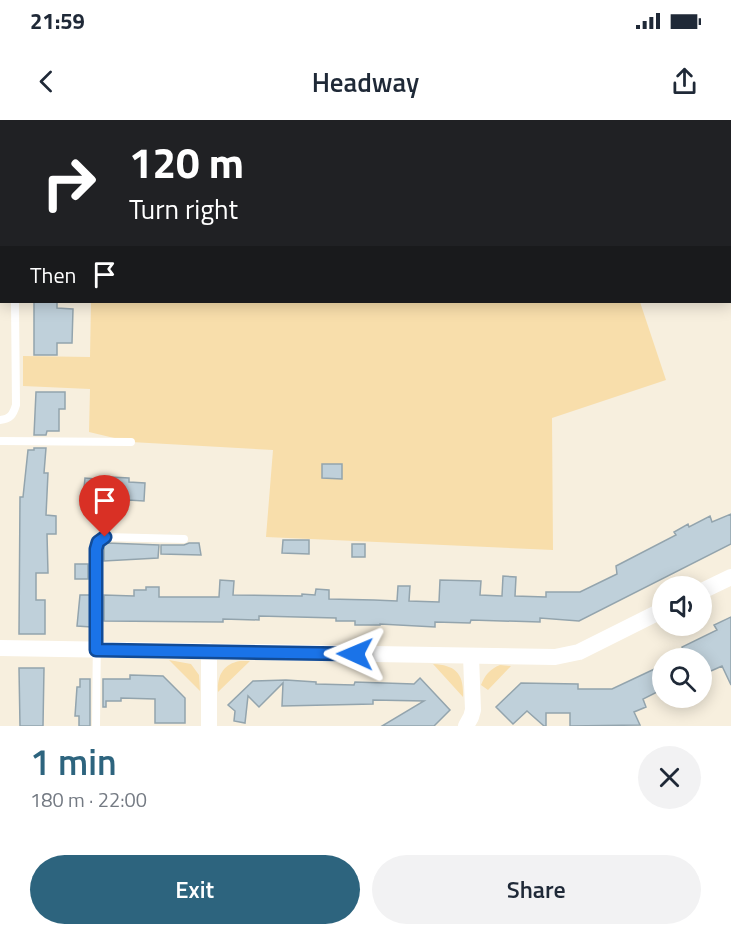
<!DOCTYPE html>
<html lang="en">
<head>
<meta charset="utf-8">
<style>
  :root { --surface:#fff; --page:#f2f2f3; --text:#1f2937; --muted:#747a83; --accent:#2d647e }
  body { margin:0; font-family:"Titillium Web",sans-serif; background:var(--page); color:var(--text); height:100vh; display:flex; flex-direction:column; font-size:22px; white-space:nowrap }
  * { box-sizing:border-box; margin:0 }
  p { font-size:20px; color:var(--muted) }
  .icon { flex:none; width:33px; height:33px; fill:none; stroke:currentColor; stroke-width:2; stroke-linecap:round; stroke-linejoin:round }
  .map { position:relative; height:606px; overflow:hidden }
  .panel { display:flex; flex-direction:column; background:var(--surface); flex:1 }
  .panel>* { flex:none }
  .banner { position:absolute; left:0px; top:0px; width:732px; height:183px; box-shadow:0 3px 15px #0003; background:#202124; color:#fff; overflow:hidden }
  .controls { position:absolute; left:652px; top:456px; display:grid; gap:12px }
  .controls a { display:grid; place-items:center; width:60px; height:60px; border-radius:50%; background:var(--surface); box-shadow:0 3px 15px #0003; font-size:30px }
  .pin { position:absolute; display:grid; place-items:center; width:51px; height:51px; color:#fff; margin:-62px -26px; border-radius:50% 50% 50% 0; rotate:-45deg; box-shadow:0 0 6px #0007 }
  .pin .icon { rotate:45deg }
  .me { position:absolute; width:66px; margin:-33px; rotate:271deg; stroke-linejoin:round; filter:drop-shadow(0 0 4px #0008) }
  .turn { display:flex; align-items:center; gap:21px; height:126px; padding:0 30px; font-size:27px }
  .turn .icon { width:78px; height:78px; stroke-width:2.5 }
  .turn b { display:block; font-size:42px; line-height:51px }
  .then { display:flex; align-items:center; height:57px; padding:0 30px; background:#0003; gap:12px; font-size:22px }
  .round { display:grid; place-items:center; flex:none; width:63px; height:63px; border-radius:32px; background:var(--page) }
  .summary { display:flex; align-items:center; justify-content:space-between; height:102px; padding:0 30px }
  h1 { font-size:36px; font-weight:600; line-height:45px; color:var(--accent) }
  .cta { display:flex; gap:12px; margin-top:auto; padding:12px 30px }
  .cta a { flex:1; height:69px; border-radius:36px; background:var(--accent); color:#fff; font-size:24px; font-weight:600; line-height:69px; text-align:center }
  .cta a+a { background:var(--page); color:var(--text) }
  .status { display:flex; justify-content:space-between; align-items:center; height:42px; padding:0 30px; background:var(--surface); direction:ltr }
  .status svg { height:16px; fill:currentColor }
  header { display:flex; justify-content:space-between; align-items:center; height:78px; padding:0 30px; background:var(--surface); font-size:27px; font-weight:600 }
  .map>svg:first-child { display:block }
  .green { fill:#f8deab }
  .building { fill:#bfd0da; stroke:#93a4ad; stroke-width:1.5 }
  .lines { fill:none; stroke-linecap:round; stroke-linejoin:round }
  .service { stroke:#fff; stroke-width:8 }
  .minor { stroke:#fff; stroke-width:16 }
  .route-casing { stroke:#114b97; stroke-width:15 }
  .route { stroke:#1a73e8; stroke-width:10 }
</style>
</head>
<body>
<div class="status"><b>21:59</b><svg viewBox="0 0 49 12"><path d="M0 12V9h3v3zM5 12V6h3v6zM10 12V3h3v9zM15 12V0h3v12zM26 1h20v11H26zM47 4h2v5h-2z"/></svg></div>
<header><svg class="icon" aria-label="back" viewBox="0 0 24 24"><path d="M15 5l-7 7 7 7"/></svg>Headway<svg class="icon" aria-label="share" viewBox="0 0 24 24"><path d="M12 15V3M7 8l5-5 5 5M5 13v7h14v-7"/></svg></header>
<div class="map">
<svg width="731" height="606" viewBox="0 0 731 606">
  <rect width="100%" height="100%" fill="#f7efde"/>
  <path class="green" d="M91,182H640L666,260L552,298L553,430L266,417L273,330L131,322L89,312L90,269L23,266V236L90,237Z
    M169,540L191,544L199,555L200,571Z
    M240,541H250L218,572C217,556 223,544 240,541Z
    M433,544C456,545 464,554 463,577Z
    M500,545L511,546L488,570L481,565C485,555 490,549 500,545Z"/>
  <path class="building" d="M34,182H57V188L73,189L72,223H57V235H34Z
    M36,272H65V289H59V311H47L46,315H34Z
    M34,328H46L44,353H48L46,395L56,396V414H47L48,453H36V480H45V514H19L20,377H23L28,330H34Z
    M322,344H342V359L322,358Z
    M110,357L129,358V362L145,363L144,381L128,380V385L108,384V380L83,379L85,358L109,360Z
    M731,394V424L579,501L540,498V502L471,500L470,503L435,502V507L380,504V505H355V501H336V498L259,496V500L223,499V502L104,501V475L134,476V470H146V467H159V477H219L220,460L234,461L233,475L302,476V474L315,475L316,469L329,470V479L374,480L397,481L398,466H410L409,481L439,482L440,460L481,461L480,475L502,476L503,456L516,457L515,476L546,477V472H580L617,454L616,446L676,415L674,412L688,404L689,407L710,396L712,402Z
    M283,420H309V434L282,433Z
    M107,423L159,425L158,438L104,441V425Z
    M189,423H199L201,435L161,434V425H184Z
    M352,424H365V437H352Z
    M75,444H88V459H75Z
    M80,475H91V507L77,506Z
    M731,497V565L722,546L702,555V538H687L682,527L717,510L714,505Z
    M663,545V569L643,579L646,587L634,592L640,605L570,606V593H546V606H544L527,591L513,604L496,587L521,563L578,564V569H612Z
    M19,548H44L43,606H20Z
    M130,555L163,556L185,578V603H155V579L121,578V581H106V587H103V559H130Z
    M420,558L450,590L434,606H382L424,581L373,580V584L282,586L283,563L259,587L248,576L245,603L234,601L235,591L228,585L253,561L286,560L316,562V564L354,565L355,562L414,564Z
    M80,559H90V606H79V596H75L77,567H80Z"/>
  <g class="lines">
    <path class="service" d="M0,171H2
      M0,300C10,299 13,295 16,285L15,182
      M0,321L131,322
      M96,606L98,422L105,417L184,419"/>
    <path class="minor" d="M0,78H2
      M702,471L731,457
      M0,528L555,537L579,532L663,490
      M209,606V531
      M466,606L471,597L473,590L471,536"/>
  </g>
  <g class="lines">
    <defs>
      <path id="route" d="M105,417L98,422L96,429V530L355,534"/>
    </defs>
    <use href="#route" class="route-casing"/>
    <use href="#route" class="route"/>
  </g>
</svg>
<div class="controls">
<a><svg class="icon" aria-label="sound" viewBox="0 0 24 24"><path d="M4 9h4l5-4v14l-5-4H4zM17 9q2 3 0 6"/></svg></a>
<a><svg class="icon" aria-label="search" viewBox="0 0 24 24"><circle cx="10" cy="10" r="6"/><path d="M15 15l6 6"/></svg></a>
</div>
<div class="pin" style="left:105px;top:417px;background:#d93025"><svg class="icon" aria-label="arrive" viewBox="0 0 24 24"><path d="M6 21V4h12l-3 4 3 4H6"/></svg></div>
<svg class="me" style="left:355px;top:534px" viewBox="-20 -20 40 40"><path d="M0-17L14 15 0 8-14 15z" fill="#1a73e8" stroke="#fff" stroke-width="4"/></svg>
<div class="banner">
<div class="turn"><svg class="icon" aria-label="right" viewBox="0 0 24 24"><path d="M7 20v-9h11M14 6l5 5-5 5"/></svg><div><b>120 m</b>Turn right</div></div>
<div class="then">Then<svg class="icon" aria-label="arrive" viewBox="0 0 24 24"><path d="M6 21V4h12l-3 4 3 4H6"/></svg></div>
</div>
</div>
<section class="panel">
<div class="summary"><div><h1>1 min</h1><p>180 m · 22:00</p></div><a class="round"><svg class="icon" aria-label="close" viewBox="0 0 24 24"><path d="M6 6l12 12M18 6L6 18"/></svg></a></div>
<div class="cta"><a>Exit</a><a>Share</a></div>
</section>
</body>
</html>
